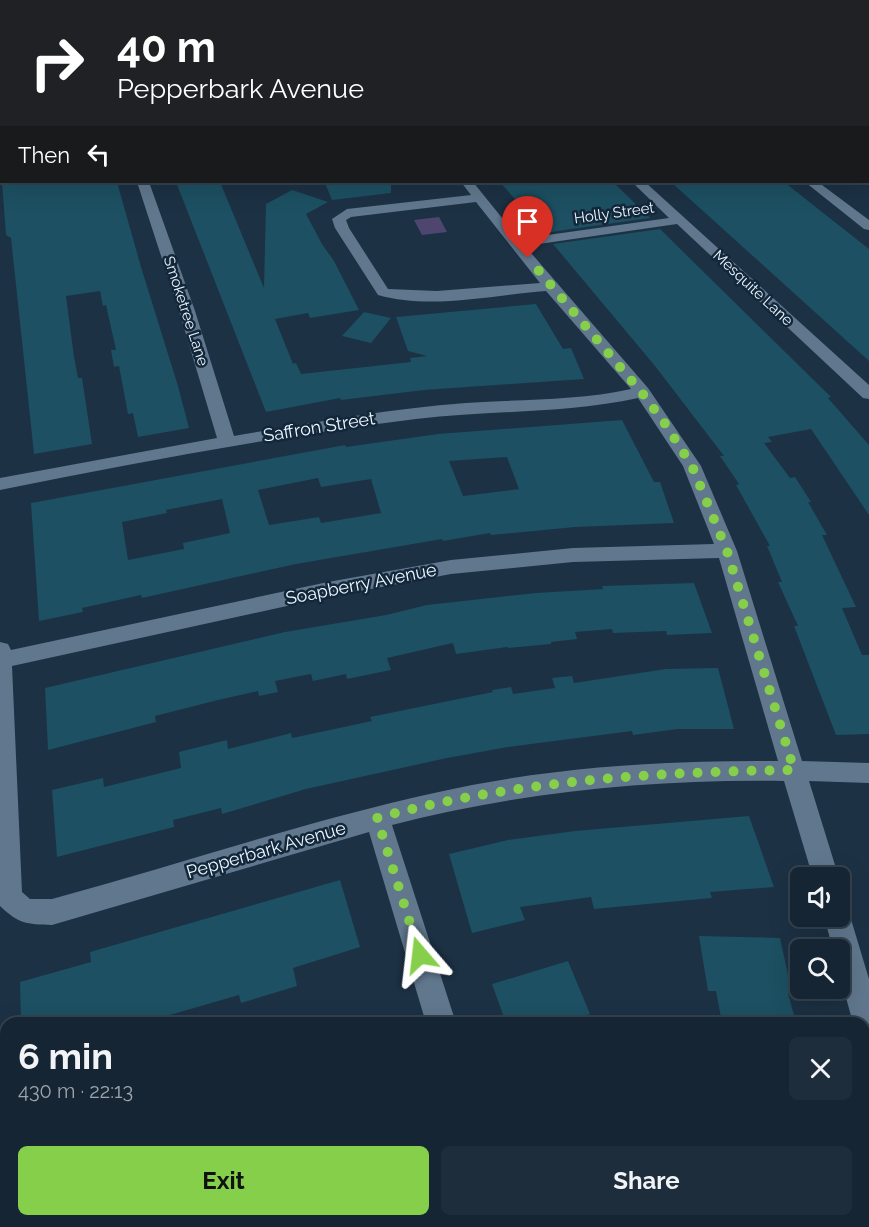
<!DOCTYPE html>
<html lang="en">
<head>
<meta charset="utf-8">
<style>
  :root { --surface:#152533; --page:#1e2d3b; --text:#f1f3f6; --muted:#9da5ac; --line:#34424e; --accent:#86cf4b }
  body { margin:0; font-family:Raleway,sans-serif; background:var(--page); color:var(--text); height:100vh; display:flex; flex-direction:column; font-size:22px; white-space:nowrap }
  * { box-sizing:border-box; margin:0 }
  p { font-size:20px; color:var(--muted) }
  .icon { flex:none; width:33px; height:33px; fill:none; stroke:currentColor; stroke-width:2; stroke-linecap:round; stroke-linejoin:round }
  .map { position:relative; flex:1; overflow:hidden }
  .details { position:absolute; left:0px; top:1017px; width:870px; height:210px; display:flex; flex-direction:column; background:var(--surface); border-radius:18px 18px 0 0; box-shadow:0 6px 24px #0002,0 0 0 2px var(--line) }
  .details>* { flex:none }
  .guide { position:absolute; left:0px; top:0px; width:870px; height:183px; box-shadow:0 6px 24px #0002,0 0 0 2px var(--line); background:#202124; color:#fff; overflow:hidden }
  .controls { position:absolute; left:790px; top:867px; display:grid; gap:12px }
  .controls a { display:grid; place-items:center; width:60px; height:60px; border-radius:9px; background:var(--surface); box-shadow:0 6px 24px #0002,0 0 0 2px var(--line); font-size:30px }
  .pin { position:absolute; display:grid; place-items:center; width:51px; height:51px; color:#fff; margin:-62px -26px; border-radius:50% 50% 50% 0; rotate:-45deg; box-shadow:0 0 6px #0007 }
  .pin .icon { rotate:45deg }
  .me { position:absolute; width:66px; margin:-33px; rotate:343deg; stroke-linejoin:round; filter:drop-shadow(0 0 4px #0008) }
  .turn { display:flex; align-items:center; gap:21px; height:126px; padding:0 18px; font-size:27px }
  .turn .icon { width:78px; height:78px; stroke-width:2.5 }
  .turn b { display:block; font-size:42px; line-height:51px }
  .then { display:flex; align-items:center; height:57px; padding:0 18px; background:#0003; gap:12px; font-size:22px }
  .round { display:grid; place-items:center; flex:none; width:63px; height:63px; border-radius:9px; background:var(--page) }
  .summary { display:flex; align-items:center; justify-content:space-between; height:102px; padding:0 18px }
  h1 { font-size:36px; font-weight:700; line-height:45px }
  .action { display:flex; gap:12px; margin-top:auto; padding:12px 18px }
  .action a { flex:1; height:69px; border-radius:9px; background:var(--accent); color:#111; font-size:24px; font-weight:700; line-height:69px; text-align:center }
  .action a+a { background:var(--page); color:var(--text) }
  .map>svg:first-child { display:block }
  .green { fill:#4e466e }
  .building { fill:#1c5062; fill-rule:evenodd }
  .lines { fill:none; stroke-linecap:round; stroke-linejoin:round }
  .street { fill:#60778d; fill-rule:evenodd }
  .route { stroke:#86cf4b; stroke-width:10; stroke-dasharray:0 18 }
  .labels { text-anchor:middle; stroke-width:5; stroke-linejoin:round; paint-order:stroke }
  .far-street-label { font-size:15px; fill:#eaf5ff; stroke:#13273a }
  .street-label { font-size:18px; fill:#eaf5ff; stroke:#13273a }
</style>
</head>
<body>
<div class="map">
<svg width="869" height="1227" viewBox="0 0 869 1227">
  <rect width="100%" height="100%" fill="#1c3144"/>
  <path class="green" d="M439,217L447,232L422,235L414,220Z"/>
  <path class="building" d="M2,182H117L141,267L178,386L189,428L138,437L133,413L128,414L119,366L114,367L111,350H116L106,305L103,306L100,291L66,296L74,357L78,378H82L92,444L34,454L11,238L6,235Z
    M176,182H220L264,288L266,204L292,190L328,202L306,214L322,244L334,261L359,310L310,318L308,313L275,319L293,364L296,363L301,374L411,362L410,358L427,356L408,351L396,317L536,304L563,349L571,348L584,379L424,390L341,400L340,398L266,412Z
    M337,182H391V193L332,200L325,183Z
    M500,182H613L650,218L544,233Z
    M671,182H784L869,249V361Z
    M660,229L831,397L828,398L869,445V515L811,429L768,437L772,442L764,443L790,478L795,477L811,502H808L827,535H822L856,607L842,608L862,655H869V734L836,735L794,626H798L778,582H782L767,546H770L736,485L739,484L720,456H724L655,366L553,244Z
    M364,312L391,318L371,343L342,336Z
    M622,420L654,482H660L674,523L575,527L491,535L490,533L443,541L442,539L296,564L142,598L141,595L82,608L83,612L39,621L31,503L345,445L346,447L438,434ZM507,457L519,489L463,496L449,461ZM318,478L321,487L371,479L381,513L321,523L319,517L269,525L258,490ZM222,499L230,533L183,543L184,549L128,560L122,522L167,513L166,510Z
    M694,583L712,633L667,635L666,631L613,633L612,629L575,632L577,639L551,642V644L508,648L507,647L456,654L453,643L387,658L391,670L347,679L346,674L313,681L311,674L275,681L278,692L259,696L258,691L218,700L155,716L156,722L48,750L45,688L285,632L386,615L427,605L536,593L603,589L602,586Z
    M718,668L734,729H678L633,735L632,731L508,747L447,758L306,789L222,814L221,808L173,820L174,827L57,857L52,790L103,778L104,787L181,768L179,752L227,740L228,749L291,733L292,738L372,721L370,717L493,692L492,690L511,687L513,694L555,688L552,678L572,676L574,683L666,669Z
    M749,816L774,887L710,892L712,898L594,909L591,897L520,907L525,920L472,933L449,854L508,840L575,831Z
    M340,880L360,947L293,968L297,986L241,1003L239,995L142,1023H21L20,982L91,962L90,952Z
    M699,936L780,938L792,993H788L796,1023H722L716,991H708Z
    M568,961L590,1014L563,1023H506L492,984Z"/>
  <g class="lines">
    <path class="street" d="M393,0H408L409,2H394Z
      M514,0H541L513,2Z
      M686,0H695L696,2H687Z
      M811,0H821L822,2H812Z
      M868,0H869V6L868,2H865Z
      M868,31H869V37H868Z
      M0,71H2L0,78Z
      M0,103H2V109H0Z
      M868,107H869V113H868Z
      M137,182H149L195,311L234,436C311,423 388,409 466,403C521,399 577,401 631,389L546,291C492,295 431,310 378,295L335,228L332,219L347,209L471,195L461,182H473L519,239L669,218L632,182H645L869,385V399L863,398L677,224L525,246L648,388L701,466L737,551L802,761L869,763V783L809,781L839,878H813L784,781C652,779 520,792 392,825L456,1023H426L369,832L52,925C26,924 19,924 0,906V642L8,644L11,650L328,582L451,560L573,548L714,544L683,466L638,398C566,414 490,410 416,419C277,436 138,462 0,490V478L217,438L179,311ZM476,202L540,283L437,291L388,289L349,228L346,220L351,217ZM719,558L778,761C676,760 572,766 472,785C330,813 191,861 52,899H30L22,892L12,666L328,597L451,574L573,562Z
      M805,182H818L869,220V230L864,229Z
      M840,905L847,907L850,916L869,979V1043L864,1040V1023H853L840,976V950H833L824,916H840Z
      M301,1221H348L346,1227H298Z
      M478,1221H510L512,1227H478Z"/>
  </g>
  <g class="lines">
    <path class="route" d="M420,955L377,818C513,781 653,772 794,770L727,551L692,466L666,425L642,393L528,258"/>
  </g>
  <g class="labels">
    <g class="far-street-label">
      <text transform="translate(614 213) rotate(-8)" y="5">Holly Street</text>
      <text transform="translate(753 288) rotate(43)" y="5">Mesquite Lane</text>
      <text transform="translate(186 311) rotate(72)" y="5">Smoketree Lane</text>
    </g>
    <g class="street-label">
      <text transform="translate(319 427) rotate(-9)" y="6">Saffron Street</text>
      <text transform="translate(361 584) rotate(-11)" y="6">Soapberry Avenue</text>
      <text transform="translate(266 850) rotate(-16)" y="6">Pepperbark Avenue</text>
    </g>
  </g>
</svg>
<div class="controls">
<a><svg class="icon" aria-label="sound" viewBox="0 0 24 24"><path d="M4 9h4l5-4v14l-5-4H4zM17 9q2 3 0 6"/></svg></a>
<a><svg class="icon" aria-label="search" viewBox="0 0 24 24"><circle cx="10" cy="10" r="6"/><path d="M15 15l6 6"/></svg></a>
</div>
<div class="pin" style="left:528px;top:258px;background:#d93025"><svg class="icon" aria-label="arrive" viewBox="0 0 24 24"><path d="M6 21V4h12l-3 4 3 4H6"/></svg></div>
<svg class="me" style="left:420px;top:955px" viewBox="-20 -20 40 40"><path d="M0-17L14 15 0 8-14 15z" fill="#86cf4b" stroke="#fff" stroke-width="4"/></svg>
<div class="guide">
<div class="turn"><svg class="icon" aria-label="right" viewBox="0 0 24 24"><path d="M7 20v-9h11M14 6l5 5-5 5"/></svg><div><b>40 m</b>Pepperbark Avenue</div></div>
<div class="then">Then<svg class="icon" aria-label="left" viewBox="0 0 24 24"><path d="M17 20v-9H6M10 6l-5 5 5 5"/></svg></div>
</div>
<section class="details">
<div class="summary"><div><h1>6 min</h1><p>430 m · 22:13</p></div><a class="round"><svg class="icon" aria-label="close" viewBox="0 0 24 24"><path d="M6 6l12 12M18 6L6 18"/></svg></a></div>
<div class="action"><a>Exit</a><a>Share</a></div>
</section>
</div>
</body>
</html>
